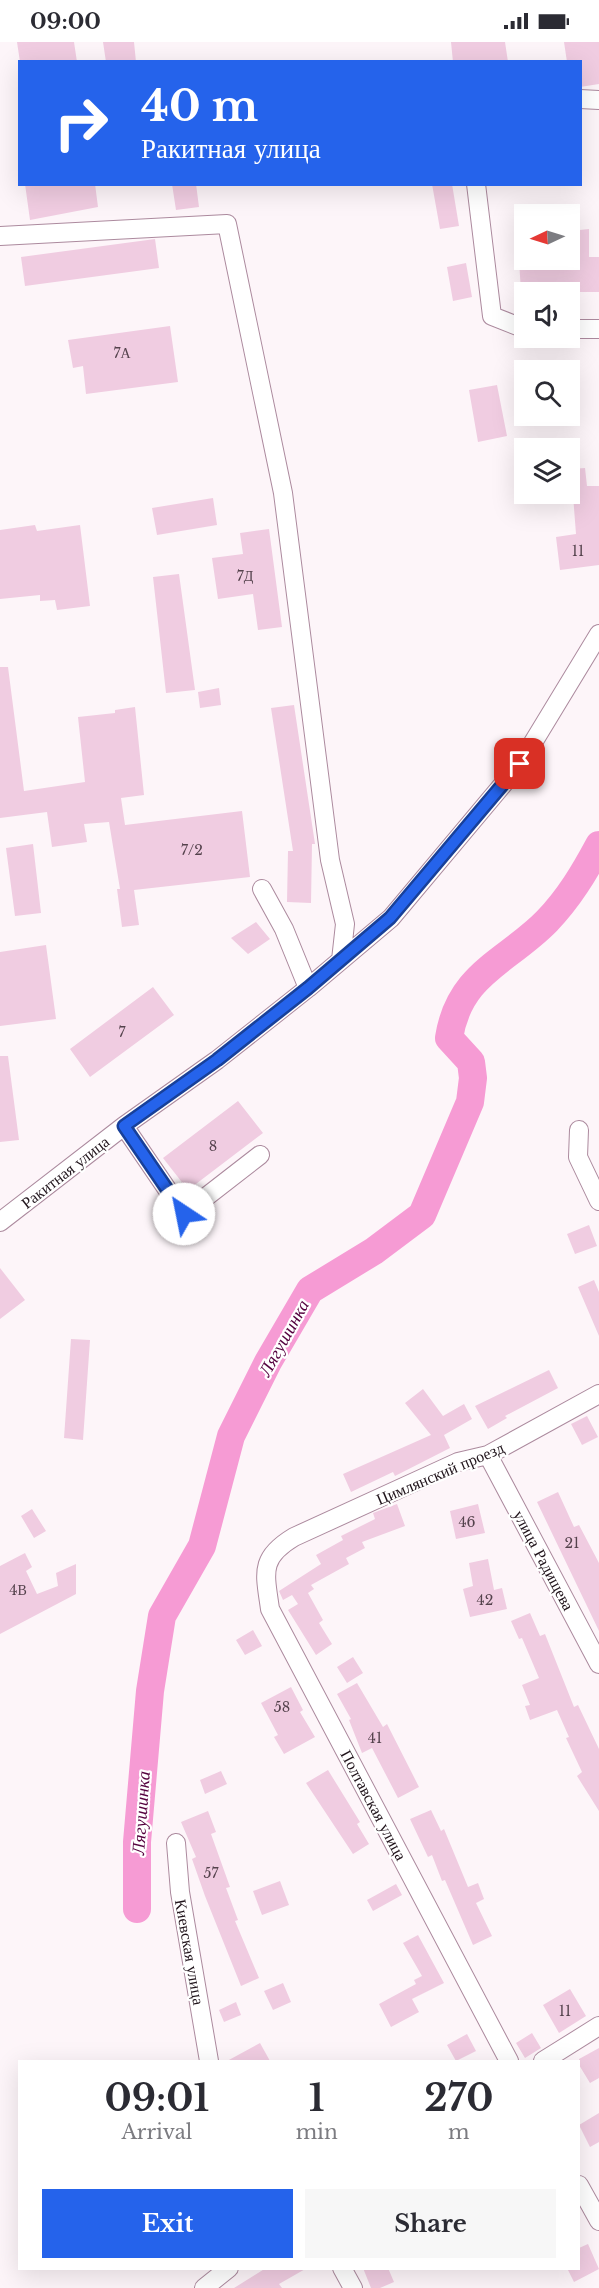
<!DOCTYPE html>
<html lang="en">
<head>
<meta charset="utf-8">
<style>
  :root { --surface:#fff; --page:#f7f7f7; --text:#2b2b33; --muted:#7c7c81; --accent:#2563eb }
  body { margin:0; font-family:"Libre Baskerville",serif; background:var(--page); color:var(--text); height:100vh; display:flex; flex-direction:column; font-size:22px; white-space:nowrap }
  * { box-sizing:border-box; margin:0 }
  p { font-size:20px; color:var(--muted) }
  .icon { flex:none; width:33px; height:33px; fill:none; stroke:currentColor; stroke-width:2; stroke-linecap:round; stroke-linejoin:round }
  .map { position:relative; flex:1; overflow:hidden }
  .drawer { position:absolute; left:18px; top:2018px; width:562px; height:210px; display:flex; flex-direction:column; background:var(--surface); border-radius:0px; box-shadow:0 6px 24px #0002 }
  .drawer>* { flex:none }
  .banner { position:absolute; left:18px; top:18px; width:564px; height:126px; border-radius:0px; box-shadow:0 6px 24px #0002; background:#2563eb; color:#fff; overflow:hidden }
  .needle { width:39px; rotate:266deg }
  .buttons { position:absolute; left:514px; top:162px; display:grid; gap:12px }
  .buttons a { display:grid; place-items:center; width:66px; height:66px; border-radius:0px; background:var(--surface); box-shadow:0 6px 24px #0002; font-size:30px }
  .pin { position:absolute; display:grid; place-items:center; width:51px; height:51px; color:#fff; margin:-26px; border-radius:12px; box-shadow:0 3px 9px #0006 }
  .me { position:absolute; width:66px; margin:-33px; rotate:326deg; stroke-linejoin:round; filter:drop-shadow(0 0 4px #0008) }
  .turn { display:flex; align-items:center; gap:21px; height:126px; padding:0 24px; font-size:27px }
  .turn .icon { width:78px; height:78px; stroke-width:2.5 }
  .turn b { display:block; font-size:42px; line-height:51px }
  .eta { display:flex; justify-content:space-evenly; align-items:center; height:102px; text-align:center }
  .eta b { font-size:36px; font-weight:700; line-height:42px }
  .button { display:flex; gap:12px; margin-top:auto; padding:12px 24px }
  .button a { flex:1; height:69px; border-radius:0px; background:var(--accent); color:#fff; font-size:24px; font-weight:700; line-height:69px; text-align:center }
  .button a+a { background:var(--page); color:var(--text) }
  .status { display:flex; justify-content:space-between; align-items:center; height:42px; padding:0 30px; background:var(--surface); direction:ltr }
  .status svg { height:16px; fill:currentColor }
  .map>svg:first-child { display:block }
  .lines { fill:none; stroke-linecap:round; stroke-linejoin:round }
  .river { stroke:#f69bd4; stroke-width:28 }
  .building { fill:#f0cce1 }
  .minor-casing { stroke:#ac8a9e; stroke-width:20 }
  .minor { stroke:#fff; stroke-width:18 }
  .route-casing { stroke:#184099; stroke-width:15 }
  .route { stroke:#2563eb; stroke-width:10 }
  .labels { text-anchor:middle; stroke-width:4.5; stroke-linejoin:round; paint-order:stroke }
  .number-label { font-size:14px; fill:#54424c }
  .street-label { font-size:16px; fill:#20141b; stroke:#fff }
  .water-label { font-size:18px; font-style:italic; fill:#55023f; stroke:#fff }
</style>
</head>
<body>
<div class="status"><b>09:00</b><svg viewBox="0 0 49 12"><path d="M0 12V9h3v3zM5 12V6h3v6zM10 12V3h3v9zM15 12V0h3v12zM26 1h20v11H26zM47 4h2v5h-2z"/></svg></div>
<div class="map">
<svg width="599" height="2246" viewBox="0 0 599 2246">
  <rect width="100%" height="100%" fill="#fdf5f9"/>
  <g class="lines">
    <path class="river" d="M137,1867V1800L150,1649L162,1574L202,1504L231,1394L268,1320L310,1248L374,1209L422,1173L470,1060L473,1036L471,1020L449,996C459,931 507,920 547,879C569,856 584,831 599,803"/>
  </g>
  <path class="building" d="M17,0H74L77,20H20Z
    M103,0H134L136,20H106Z
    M451,0H505L508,20H453Z
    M564,0H599V42L580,45V20H567Z
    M25,142H95L98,165L30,178Z
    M172,142H196L199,165L176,168Z
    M432,142H452L459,184L440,187Z
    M589,187V215H599V250H521L519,218H570V189Z
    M155,197L159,226L25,244L21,215Z
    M466,221L472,255L453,259L447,225Z
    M170,284L178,340L86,352L83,324L73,326L68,298Z
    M497,343L507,394L478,400L469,348Z
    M585,426L587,444H599V523L560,528L556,495L576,492L571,427Z
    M213,456L217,483L157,493L152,466Z
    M35,483L37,489L80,483L90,564L57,568L55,558L40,559V553L0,557V488Z
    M269,487L282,585L258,588L253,552L218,557L212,516L243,512L240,491Z
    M179,532L195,648L166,651L153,535Z
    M0,625H8L24,749L85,740L78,675L115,671V668L135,665L144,753L121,756L125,783L242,769L250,835L134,848L139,883L122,885L117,847H120L109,780L84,782L87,800L52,805L47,770L0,776Z
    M219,646L221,663L200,666L198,650Z
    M294,663L315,802H312L311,861L287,860L288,809H293L271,666Z
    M33,802L41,871L15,874L6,806Z
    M256,880L270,897L248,912L231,896Z
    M46,903L56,977L0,984V910Z
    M153,945L174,973L90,1035L70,1007Z
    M0,1014H8L19,1098L0,1100Z
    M238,1059L263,1091L188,1148L163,1116Z
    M589,1183L597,1204L575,1212L567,1192Z
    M0,1226L25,1258L0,1277Z
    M594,1238L599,1250V1294L578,1245Z
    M71,1297L90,1298L83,1398L64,1396Z
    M549,1328L558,1346L505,1374L507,1376L488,1387L475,1364Z
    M423,1347L443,1374L464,1362L472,1377L444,1393L450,1406L395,1434L393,1430L351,1450L343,1432L431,1393L405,1361Z
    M587,1374L598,1395L582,1403L571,1382Z
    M558,1450L574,1485L579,1483L599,1521V1589L537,1460Z
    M397,1462L405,1484L362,1500L365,1506L346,1516L349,1522L311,1543L314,1547L308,1551L323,1578L319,1581L332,1602L316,1613L288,1568L298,1562L292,1553L283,1558L279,1549L321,1522L316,1513L343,1498L341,1494L375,1477L373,1471Z
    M478,1462L485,1491L456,1497L450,1469Z
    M32,1467L46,1489L34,1496L21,1474Z
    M25,1511L32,1525L26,1529L37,1552L58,1544L56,1531L76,1522V1552L0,1592V1524Z
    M488,1517L494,1548L502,1546L507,1567L470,1575L463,1547L473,1544L469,1521Z
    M530,1571L540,1594L545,1592L574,1665L578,1663L599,1707V1769L577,1734L582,1730L566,1696L569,1695L557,1668L530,1678L525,1664L530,1663L522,1643L539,1636L522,1596L519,1597L511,1579Z
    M253,1588L262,1604L245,1613L236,1598Z
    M353,1615L363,1631L347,1641L337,1625Z
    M357,1641L383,1685L387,1682L419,1745L398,1756L372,1706L362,1711L349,1678L351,1677L337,1652Z
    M291,1645L303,1668L300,1670L315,1695L284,1712L274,1695L278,1693L261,1661Z
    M328,1728L360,1780L357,1782L369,1802L353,1812L306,1741Z
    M221,1729L227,1742L205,1752L200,1738Z
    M431,1768L441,1789L444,1787L468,1845L478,1841L484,1857L476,1861L492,1894L473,1903L445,1838L442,1839L432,1813L428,1815L410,1777Z
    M208,1769L216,1790L211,1792L230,1845L226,1846L238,1878L235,1879L259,1936L241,1944L205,1854L192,1817L196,1815L181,1780Z
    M280,1839L289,1863L262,1873L253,1849Z
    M396,1842L402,1853L373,1869L367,1858Z
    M418,1893L444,1941L412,1957L419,1970L391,1985L379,1962L416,1942L414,1938L422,1934L403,1901Z
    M283,1941L291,1960L273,1968L264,1949Z
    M570,1947L586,1974L559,1991L543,1963Z
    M236,1960L241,1973L224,1980L219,1968Z
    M532,1991L541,2006L525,2016L516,2001Z
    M467,1992L476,2009L456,2019L447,2003Z
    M260,2001L270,2019H227Z
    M599,2006V2036L590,2041L579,2023V2017Z
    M599,2071V2100L590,2105L579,2083Z
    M588,2202L599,2227L574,2240L567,2226H579V2206Z
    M266,2226H307L279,2242L282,2246H234Z
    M363,2226H388L394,2240L380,2246H371Z"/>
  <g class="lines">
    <defs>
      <path id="minor" d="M580,57L599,58
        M476,142L492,274L525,287
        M0,194L227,182L283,451L330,818L345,882L341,918
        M570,287H599
        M262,847L284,887L308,946
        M124,1084L184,1172L260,1113
        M579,1088L578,1115L599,1159
        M0,1180L124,1084L217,1018L308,946L391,876L520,722L599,592
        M488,1413L599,1622
        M176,1801L180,1850L209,2019
        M509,2019L270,1567C265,1531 259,1516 294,1495L458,1420L488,1413L599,1352
        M543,2019L599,1984
        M579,2143L599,2179
        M342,2226L353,2246
        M204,2246L229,2226"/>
    </defs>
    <use href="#minor" class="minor-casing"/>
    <use href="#minor" class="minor"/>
  </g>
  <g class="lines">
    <defs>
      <path id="route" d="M184,1172L124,1084L217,1018L308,946L390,876L520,722"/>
    </defs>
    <use href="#route" class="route-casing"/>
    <use href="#route" class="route"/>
  </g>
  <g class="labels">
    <g class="number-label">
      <text x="122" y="316">7А</text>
      <text x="578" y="514">11</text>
      <text x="245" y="539">7Д</text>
      <text x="192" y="813">7/2</text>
      <text x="122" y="995">7</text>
      <text x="213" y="1109">8</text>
      <text x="467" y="1485">46</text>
      <text x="572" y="1506">21</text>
      <text x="18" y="1553">4В</text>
      <text x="485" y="1563">42</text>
      <text x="282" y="1670">58</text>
      <text x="375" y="1701">41</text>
      <text x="211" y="1836">57</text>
      <text x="565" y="1974">11</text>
    </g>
    <g class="street-label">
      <text transform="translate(65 1130) rotate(-38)" y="6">Ракитная улица</text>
      <text transform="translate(440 1431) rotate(-23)" y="6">Цимлянский проезд</text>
      <text transform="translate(544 1518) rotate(62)" y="6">улица Радищева</text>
      <text transform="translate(374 1763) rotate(62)" y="6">Полтавская улица</text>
      <text transform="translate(190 1910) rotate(80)" y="6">Киевская улица</text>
    </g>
    <g class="water-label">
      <text transform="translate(284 1296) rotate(-61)" y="6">Лягушинка</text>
      <text transform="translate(141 1771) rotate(-86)" y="6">Лягушинка</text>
    </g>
  </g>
</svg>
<div class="buttons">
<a><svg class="needle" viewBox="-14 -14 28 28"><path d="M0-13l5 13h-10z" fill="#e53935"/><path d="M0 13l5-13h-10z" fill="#7c7c81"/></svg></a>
<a><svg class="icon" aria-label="sound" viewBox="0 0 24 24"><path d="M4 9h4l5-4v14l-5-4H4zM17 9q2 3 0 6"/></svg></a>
<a><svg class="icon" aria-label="search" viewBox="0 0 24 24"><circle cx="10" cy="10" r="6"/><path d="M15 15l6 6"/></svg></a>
<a><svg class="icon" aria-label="layers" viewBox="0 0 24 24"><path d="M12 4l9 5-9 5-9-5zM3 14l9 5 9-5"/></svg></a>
</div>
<div class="pin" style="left:520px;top:722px;background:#d93025"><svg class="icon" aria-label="arrive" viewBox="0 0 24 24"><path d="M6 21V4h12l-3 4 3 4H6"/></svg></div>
<svg class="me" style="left:184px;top:1172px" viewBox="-20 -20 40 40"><circle r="19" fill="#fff"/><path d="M0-13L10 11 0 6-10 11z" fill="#2563eb"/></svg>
<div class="banner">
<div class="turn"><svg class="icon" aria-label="right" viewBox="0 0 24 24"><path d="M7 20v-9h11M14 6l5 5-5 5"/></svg><div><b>40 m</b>Ракитная улица</div></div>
</div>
<section class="drawer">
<div class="eta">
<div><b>09:01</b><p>Arrival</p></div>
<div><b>1</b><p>min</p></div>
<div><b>270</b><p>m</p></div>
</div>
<div class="button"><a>Exit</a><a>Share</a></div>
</section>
</div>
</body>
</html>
